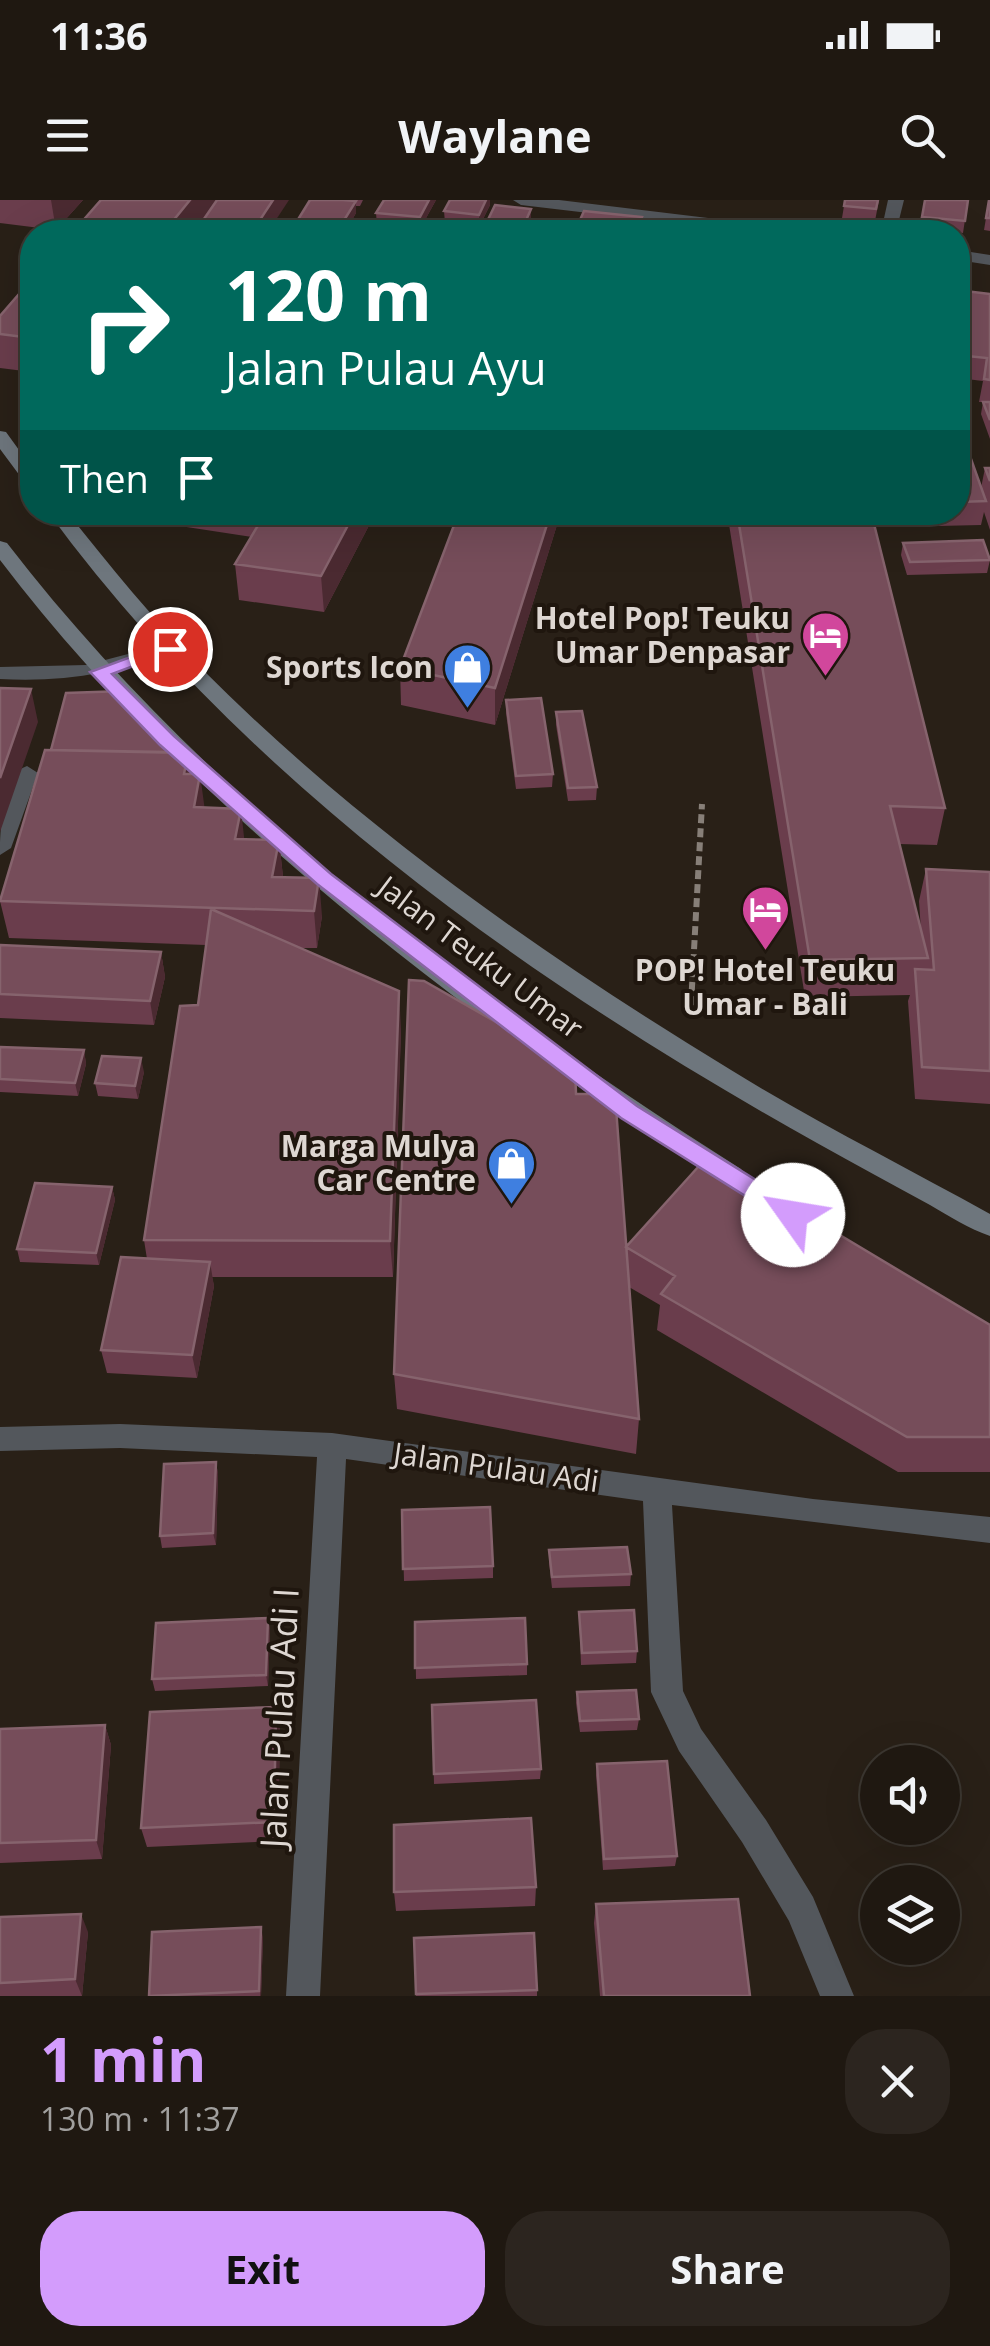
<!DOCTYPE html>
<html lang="en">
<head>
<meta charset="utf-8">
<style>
  :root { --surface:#1f1811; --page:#2c251f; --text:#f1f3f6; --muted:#a1a09f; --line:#3c3731; --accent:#d39cfc }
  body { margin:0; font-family:"Open Sans",sans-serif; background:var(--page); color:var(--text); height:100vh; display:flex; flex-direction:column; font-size:38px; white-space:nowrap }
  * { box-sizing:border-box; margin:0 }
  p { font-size:32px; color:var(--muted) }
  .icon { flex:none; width:55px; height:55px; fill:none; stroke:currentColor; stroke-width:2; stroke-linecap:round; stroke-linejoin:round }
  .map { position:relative; height:1796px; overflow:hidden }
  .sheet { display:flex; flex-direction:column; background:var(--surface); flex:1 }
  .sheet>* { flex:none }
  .top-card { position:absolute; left:20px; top:20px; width:950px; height:305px; border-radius:40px; box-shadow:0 10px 40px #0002,0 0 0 2px var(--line); background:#00695c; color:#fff; overflow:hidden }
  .tools { position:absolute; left:860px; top:1545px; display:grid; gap:20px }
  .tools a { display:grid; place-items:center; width:100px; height:100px; border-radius:50%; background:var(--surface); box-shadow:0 10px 40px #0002,0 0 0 2px var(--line); font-size:50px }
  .pin { position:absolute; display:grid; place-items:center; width:85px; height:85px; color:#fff; margin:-42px; border:5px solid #fff; border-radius:50%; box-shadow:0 2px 10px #0007 }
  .me { position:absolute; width:110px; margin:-55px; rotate:302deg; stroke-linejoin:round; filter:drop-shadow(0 0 8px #0008) }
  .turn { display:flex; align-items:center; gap:35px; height:210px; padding:0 40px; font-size:45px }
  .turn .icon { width:130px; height:130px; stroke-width:2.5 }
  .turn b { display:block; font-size:70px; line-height:85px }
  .then { display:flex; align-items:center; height:95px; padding:0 40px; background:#0003; gap:20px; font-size:38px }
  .round { display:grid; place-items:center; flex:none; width:105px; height:105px; border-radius:40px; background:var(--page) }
  .summary { display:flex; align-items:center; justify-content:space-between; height:170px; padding:0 40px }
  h1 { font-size:60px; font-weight:700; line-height:75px; color:var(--accent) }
  .button { display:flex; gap:20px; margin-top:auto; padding:20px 40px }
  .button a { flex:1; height:115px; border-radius:40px; background:var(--accent); color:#111; font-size:40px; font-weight:700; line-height:115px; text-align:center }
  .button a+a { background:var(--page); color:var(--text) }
  .status { display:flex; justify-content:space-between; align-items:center; height:70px; padding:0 50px; background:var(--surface); direction:ltr }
  .status svg { height:28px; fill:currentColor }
  header { display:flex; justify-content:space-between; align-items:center; height:130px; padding:0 40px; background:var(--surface); font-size:45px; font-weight:700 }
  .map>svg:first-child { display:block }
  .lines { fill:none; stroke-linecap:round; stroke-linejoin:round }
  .path { stroke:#877f78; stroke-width:6; stroke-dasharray:9 5; stroke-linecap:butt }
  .minor { fill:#53575c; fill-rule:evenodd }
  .tertiary { fill:#53575c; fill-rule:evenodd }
  .secondary { fill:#6e767d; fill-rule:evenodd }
  .wall { fill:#6a3d4c }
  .shaded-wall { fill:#4b2a31 }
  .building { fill:#764d5a; stroke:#86636d; stroke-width:2.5 }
  .route { fill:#d39cfc; stroke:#8965a4; stroke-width:2.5 }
  .labels { text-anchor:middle; stroke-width:8; stroke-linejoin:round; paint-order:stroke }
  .poi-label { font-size:30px; font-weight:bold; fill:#ded7d2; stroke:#1f160e; text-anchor:end }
  .street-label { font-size:30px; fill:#ded7d2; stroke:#1f160e }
  .near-street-label { font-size:35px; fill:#ded7d2; stroke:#1f160e }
</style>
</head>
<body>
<div class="status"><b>11:36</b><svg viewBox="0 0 49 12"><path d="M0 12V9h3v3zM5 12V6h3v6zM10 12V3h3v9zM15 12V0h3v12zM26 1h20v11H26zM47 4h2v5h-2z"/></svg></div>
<header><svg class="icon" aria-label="menu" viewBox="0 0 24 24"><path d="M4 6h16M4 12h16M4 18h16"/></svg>Waylane<svg class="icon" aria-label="search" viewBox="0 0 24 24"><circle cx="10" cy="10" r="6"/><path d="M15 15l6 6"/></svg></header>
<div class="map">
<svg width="990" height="1796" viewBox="0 0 990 1796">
  <rect width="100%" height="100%" fill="#292017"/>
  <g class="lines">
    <path class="path" d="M691,805L702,604"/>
    <path class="minor" d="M888,0H904L896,32H881Z
      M170,443L177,445V453C118,472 62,483 0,479V467L86,465Z
      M27,566L38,573L11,648L0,655C0,633 2,574 27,566Z
      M120,1224L332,1233L813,1299L990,1317V1343L672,1305L683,1491L701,1529L766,1620L813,1697L854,1796H820L789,1721L742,1642L679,1551L651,1492L643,1301L346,1259L320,1796H286L317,1257L120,1248L0,1251V1227Z"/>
    <path class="tertiary" d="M513,0H559L783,27L791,32H749L521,5Z
      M958,50L990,55V65L958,60Z"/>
    <path class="secondary" d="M0,231L6,232L32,268V285L26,284L0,249Z
      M48,312H67C110,366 153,419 201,468C357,625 542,755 731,870C815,922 904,966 990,1014V1036C969,1029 949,1016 930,1005C892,984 854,964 817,943C530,783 244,580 48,312Z
      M0,341L7,343C200,594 474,800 741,969L745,976L741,983H723C464,817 187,606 0,360Z"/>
  </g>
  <path class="wall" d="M0,0H83L56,30L0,23Z
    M310,0H363L360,6H356V13L345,32H294V26Z
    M384,0H436L420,29L377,25L376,13Z
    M450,0H490V5L479,27L445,23L444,11Z
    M845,0H879L875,21L842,18Z
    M925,0H968L963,33L920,29Z
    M989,0H990V31L984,30Z
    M531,21L526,32H484V28Z
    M32,79V172L0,168V116Z
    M990,94V239L981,214L983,202H979L983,181L958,178V100L963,101Z
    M958,239L967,254L966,260L981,288L985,268H990V330L984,312L981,325L894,327L890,312H958Z
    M178,312H376L324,412L239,400L235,364L252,337L180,326Z
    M459,312H561L495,525L401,505L400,468Z
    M727,312H871L945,608L937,645L899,644L921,731L919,701L926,669L990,672V904L915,899L908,801L910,795L805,797Z
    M903,343L990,360L987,373L907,375L901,355Z
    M506,500L553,574L552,587L516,589L506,513Z
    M556,512L597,587L596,600L568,601L556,525Z
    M169,552L191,574L204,608L244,639L279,640L283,677L322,716L317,748H299L401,829L393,1077H212L214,1086L197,1178L107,1173L101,1150L147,1059L144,1040L198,805L206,745L9,738L0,701Z
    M0,745L161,752L165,777L154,825L0,818Z
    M0,847L84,850L86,864L78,896L0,892Z
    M144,872L138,899L98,896L95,883Z
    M576,894L626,1048L990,1125V1272H898L657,1130L660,1105L629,1087L639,1219L636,1254L397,1209L394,1174Z
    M112,987L115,1000L99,1065L20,1062L17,1049Z
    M216,1262L218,1274L216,1345L162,1348L160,1336Z
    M402,1310L493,1366V1378L404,1381Z
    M549,1350L631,1374L630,1386L552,1388L549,1362Z
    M579,1412L637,1451L636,1463L581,1465Z
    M268,1418L270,1430L268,1486L155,1491L152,1479Z
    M415,1422L527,1464V1475L416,1479Z
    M577,1492L639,1519L637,1530L580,1532L576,1503Z
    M432,1505L541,1569L540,1579L434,1584Z
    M276,1507L280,1527L278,1641L147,1647L141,1628Z
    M105,1525L111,1545L102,1659L0,1663V1529Z
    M597,1564L677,1656L675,1666L603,1670L596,1575Z
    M536,1687L535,1706L396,1711L394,1692Z
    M596,1704L750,1796H600L594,1723Z
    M0,1717L88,1732L82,1796H0Z
    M263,1737L261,1796H149Z
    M414,1738L537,1790V1796H416Z"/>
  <path class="shaded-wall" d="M51,0H83L56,30Z
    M190,0H219L194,32H164Z
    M273,0H289L268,32H252Z
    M429,0H436L420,29V17Z
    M486,0H490V5L479,27V15Z
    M356,1V13L345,32H339Z
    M531,9V21L526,32H521Z
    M355,312H376L324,412L321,376Z
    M551,312H561L495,525V488Z
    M31,489L38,522L0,632V578Z
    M188,553L193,590L184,574Z
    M200,574L205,611L194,607Z
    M241,609L245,646L235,639Z
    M279,640L283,677H272Z
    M319,678L322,716L317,748L314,711Z
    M161,752L165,777L154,825L150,801Z
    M399,791L401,829L393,1077L390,1041Z
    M84,850L86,864L78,896L75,883Z
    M141,858L144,872L138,899L135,886Z
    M112,987L115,1000L99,1065L96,1053Z
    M210,1062L214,1086L197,1178L192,1155Z
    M216,1262L218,1274L216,1345L213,1333Z
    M268,1418L270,1430L268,1486L266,1475Z
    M276,1507L280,1527L278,1641L274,1622Z
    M105,1525L111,1545L102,1659L96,1640Z
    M81,1714L88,1732L82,1796L75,1779Z
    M261,1727L263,1737L261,1796H260Z"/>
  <path class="building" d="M101,0H190L164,32H73Z
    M217,0H273L252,32H195Z
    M310,0H343L356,1L338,30L294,26Z
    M384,0H429L420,17L376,13Z
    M450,0H486L479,15L444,11Z
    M845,0H878L876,9L844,6Z
    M925,0H968L965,21L922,17Z
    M989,0H990V18H986Z
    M495,5L531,9L521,32L484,28Z
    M584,11L642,17L636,32H592L575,31Z
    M32,79V138L0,134V116Z
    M965,91L990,94V180L984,179L987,158L958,155V100L963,101Z
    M983,202H990V220Z
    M958,239H962L967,254H958Z
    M971,259L986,301L958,302V260Z
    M985,268H990V281Z
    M266,312H355L321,376L235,364Z
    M459,312H551L495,488L400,468Z
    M737,312H871L945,608L890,606L928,758L810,760Z
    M983,340L990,360L910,362L903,343Z
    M0,488L31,489L0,578Z
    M124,491L168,548V552L51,550L66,493Z
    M541,498L553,574L516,576L506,500Z
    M582,511L597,587L568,588L556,512Z
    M45,550L188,553L184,574H200L194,607L241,609L235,639L279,640L272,677L319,678L314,711L0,701Z
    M926,669L990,672V871L922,867L915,769L934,770Z
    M211,709L399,791L390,1041L144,1040L180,806L198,805Z
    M0,745L161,752L150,801L0,794Z
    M409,780L424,781L575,867L576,894H615L639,1219L394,1174Z
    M0,847L84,850L75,883L0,879Z
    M102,856L141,858L135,886L95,883Z
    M708,956L990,1125V1237H907L661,1094L675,1076L626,1047Z
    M35,983L112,987L96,1053L17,1049Z
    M121,1057L210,1062L192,1155L101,1150Z
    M216,1262L213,1333L160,1336L164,1264Z
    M490,1307L493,1366L403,1369L402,1310Z
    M627,1347L631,1374L552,1377L549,1350Z
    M634,1410L637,1451L582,1453L579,1412Z
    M268,1418L266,1475L152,1479L156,1423Z
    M525,1418L527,1464L415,1468V1422Z
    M636,1490L639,1519L580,1521L577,1492Z
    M536,1500L541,1569L434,1574L432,1505Z
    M276,1507L274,1622L141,1628L150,1512Z
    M105,1525L96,1640L0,1643V1529Z
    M667,1561L677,1656L604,1659L597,1564Z
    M531,1618L536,1687L394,1692V1625Z
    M738,1699L750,1796H604L596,1704Z
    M81,1714L75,1779L0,1783V1717Z
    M261,1727L259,1791L149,1796L152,1732Z
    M534,1733L537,1790L416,1794L414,1738Z"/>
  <path class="route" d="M163,445L179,449L112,474L174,536L331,674L637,906L801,1008V1021H785L621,918L317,684L160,545L90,472Z"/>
  <defs>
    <symbol id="hotel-pin" viewBox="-11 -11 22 30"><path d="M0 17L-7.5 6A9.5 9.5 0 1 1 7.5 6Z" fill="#d1479c" stroke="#1f160e"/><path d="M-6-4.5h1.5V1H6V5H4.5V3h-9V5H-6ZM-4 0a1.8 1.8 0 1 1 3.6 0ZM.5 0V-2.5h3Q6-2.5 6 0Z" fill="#fff"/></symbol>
    <symbol id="shop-pin" viewBox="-11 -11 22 30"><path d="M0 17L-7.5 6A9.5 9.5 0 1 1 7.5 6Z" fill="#3f7fe0" stroke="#1f160e"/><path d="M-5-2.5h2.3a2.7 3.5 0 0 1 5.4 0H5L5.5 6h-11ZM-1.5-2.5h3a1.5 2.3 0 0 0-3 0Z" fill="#fff"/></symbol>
  </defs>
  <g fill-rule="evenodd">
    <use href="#hotel-pin" x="798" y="408" width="55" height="75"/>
    <use href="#shop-pin" x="440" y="440" width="55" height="75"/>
    <use href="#hotel-pin" x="738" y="682" width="55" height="75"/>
    <use href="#shop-pin" x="484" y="936" width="55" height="75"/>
  </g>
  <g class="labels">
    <g class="poi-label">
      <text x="790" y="429">Hotel Pop! Teuku<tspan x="790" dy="34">Umar Denpasar</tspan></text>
      <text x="433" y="478">Sports Icon</text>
      <text x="765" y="781" text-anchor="middle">POP! Hotel Teuku<tspan x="765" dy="34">Umar - Bali</tspan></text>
      <text x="476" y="957">Marga Mulya<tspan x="476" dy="34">Car Centre</tspan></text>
    </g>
    <g class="street-label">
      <text transform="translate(480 758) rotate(37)" y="10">Jalan Teuku Umar</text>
      <text transform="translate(496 1268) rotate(8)" y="10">Jalan Pulau Adi</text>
    </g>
    <g class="near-street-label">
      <text transform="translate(280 1518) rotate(-87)" y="12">Jalan Pulau Adi I</text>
    </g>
  </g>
</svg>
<div class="tools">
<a><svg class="icon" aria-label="sound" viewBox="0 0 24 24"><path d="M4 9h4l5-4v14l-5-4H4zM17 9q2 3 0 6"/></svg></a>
<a><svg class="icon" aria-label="layers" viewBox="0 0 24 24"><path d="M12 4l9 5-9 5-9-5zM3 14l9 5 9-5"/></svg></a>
</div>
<div class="pin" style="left:170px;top:449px;background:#d93025"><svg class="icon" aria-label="arrive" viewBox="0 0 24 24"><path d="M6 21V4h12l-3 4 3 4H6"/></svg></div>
<svg class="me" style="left:793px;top:1015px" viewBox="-20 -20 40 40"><circle r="19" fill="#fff"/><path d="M0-13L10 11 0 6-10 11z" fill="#d39cfc"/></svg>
<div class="top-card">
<div class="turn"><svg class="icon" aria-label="right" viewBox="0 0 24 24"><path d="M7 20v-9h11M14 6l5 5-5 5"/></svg><div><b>120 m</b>Jalan Pulau Ayu</div></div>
<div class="then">Then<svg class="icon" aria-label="arrive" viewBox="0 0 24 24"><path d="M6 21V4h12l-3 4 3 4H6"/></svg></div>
</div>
</div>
<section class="sheet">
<div class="summary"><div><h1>1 min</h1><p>130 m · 11:37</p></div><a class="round"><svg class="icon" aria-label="close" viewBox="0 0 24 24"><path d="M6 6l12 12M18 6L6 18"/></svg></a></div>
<div class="button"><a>Exit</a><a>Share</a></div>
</section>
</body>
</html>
